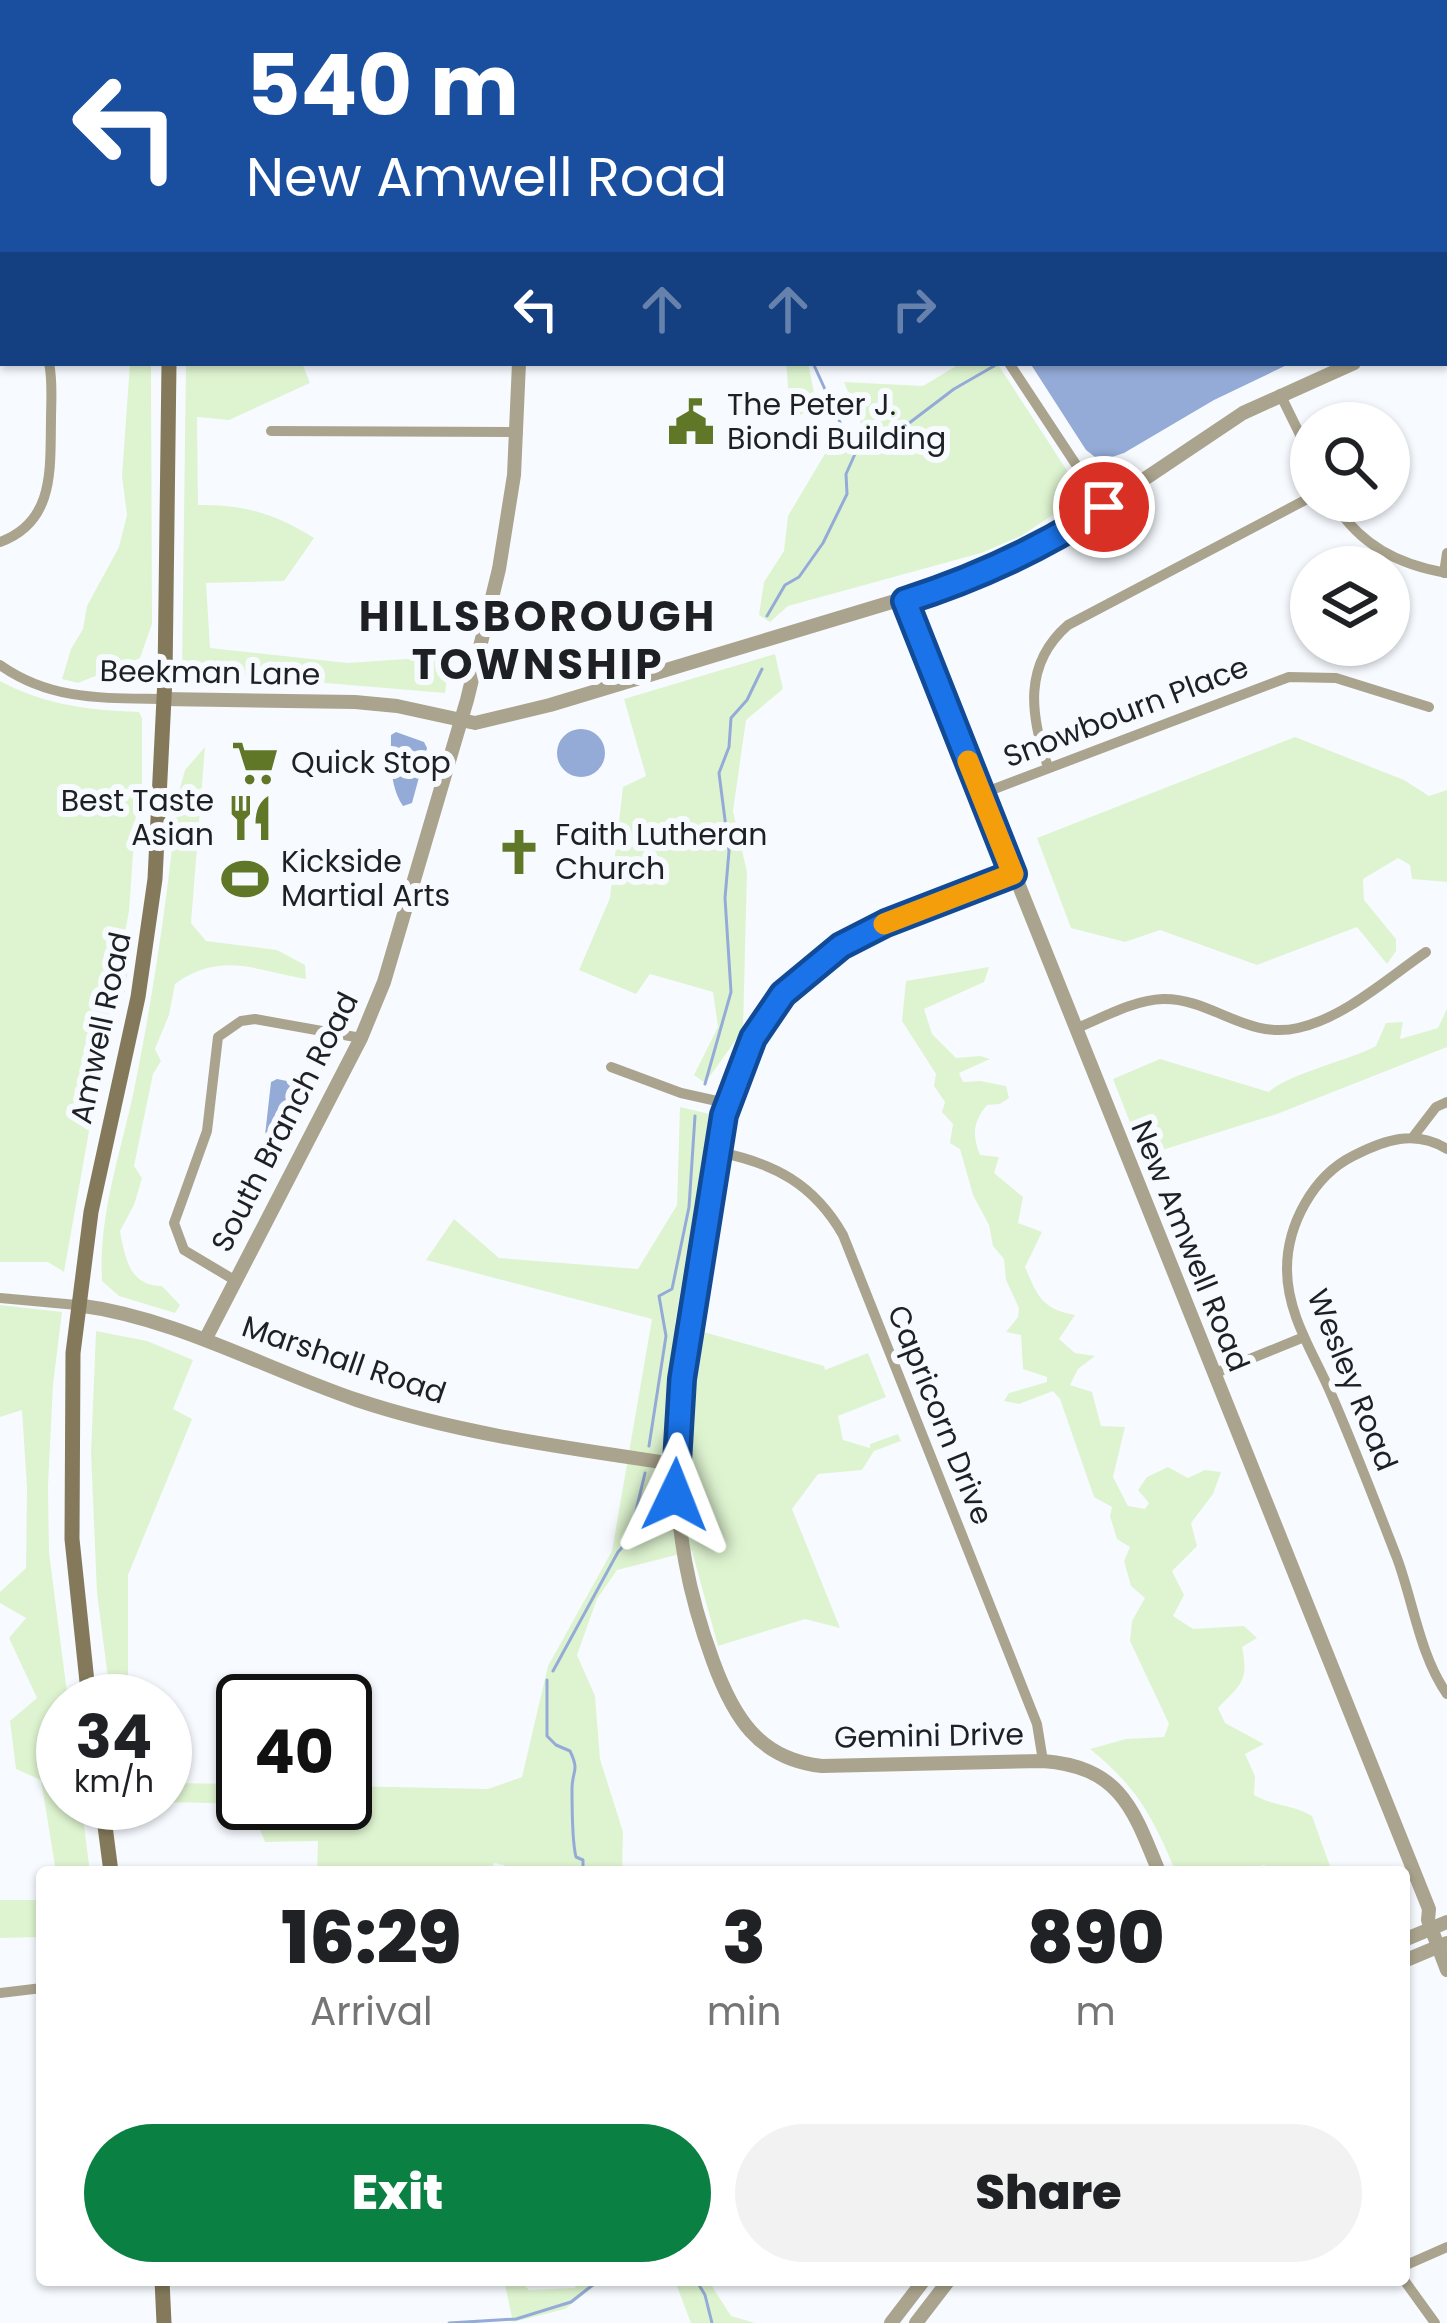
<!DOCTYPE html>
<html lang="en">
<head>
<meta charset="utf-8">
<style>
  :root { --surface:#fff; --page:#f2f2f2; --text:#202124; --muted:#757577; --accent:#0b8043 }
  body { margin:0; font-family:Poppins,sans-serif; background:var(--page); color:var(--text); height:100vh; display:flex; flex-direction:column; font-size:45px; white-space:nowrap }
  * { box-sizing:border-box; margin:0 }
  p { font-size:39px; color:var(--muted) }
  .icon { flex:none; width:66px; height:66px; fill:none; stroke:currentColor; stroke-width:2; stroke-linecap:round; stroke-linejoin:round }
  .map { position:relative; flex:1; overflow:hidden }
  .details { position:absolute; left:36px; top:1866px; width:1374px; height:420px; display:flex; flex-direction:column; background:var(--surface); border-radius:12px; box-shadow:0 3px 9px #0004 }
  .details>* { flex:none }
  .hud { position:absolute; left:0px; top:0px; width:1449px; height:366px; box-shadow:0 3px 9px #0004; background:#1a4fa0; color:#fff; overflow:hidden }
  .buttons { position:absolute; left:1290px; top:402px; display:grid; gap:24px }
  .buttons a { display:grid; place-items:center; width:120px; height:120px; border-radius:50%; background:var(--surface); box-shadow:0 3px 9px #0004; font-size:60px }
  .speed { position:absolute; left:36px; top:1674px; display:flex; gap:24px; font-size:60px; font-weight:700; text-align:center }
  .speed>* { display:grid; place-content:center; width:156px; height:156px; border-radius:50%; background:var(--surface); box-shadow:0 3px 9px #0004; line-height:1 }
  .speed small { font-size:30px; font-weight:400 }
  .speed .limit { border:6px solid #111; border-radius:18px; background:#fff; color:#111 }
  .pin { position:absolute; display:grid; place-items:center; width:102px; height:102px; color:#fff; margin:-51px; border:6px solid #fff; border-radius:50%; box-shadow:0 3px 12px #0007 }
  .me { position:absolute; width:132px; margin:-66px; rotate:2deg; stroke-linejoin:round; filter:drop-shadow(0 0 9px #0008) }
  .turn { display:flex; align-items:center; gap:42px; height:252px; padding:0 48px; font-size:54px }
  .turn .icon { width:156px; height:156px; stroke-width:2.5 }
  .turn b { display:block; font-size:84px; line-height:102px }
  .lanes { display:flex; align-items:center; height:114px; padding:0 48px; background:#0003; justify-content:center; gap:60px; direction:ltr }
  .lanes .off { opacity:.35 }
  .eta { display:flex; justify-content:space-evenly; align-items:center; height:204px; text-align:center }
  .eta b { font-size:72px; font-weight:800; line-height:84px }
  .action { display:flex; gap:24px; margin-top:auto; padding:24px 48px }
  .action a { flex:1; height:138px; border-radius:72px; background:var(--accent); color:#fff; font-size:48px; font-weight:800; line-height:138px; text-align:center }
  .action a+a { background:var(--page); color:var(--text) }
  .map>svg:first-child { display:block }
  .green { fill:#def4d0 }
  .water { fill:#94abd7 }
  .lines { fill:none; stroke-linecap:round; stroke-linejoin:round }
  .stream { stroke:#94abd7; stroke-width:3 }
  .minor { stroke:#aaa48e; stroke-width:10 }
  .tertiary { stroke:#aaa48e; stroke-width:14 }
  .secondary { stroke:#847a5b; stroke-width:15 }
  .route-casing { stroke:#114b97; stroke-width:30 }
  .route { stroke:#1a73e8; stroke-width:21 }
  .slow { stroke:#f59e0b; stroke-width:21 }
  .labels { text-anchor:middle; stroke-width:12; stroke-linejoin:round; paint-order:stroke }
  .poi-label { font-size:30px; fill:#1e2023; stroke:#f7fbff; text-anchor:start }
  .street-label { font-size:30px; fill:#1e2023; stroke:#f7fbff }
  .district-label { font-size:42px; font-weight:bold; letter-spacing:3px; fill:#1e2023; stroke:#f7fbff }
</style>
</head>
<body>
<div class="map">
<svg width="1447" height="2323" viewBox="0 0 1447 2323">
  <rect width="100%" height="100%" fill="#f7fbff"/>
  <path class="green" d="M130,363H151L152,624L140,658L78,683L62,679L71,649L83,629L87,606L119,547L127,515L122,476Z
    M186,363H302L310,383L229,420L197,417L198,505C243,504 276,514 314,538L284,581L206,583L210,648L348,663L450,656L445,693L182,671Z
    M786,363H808L817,408L795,417L789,397Z
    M961,363H997L1083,495L1021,536L981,553L788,606L770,622L759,615L764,582L784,551L788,516L826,452L868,441L844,382L923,386Z
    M775,654L783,689L746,720L733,811L747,872L743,1030L705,1083L694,1075L718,1027L713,992L650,974L636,994L579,970L610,898L623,787L646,776L624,699Z
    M0,681C45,705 88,710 139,712L142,718V786L138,784L129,911L119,966L128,970L123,1001L112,1002L64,1272L48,1262H0Z
    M1295,737L1404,780L1429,796L1447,790V882L1412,879L1410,865L1398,858L1363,879L1364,900L1396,939V951L1387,964L1357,927L1257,965L1160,930L1125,942L1071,928L1037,838Z
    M205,747L191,923L206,941L277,950L305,965L306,979C255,970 221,951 175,984L169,1015L155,1049L161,1061L153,1074L134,1166L142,1178L134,1205L120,1231C125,1257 129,1286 162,1286L180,1305L175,1313L119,1296L102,1281C98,1212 123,1147 136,1080C155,985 168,891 178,795L185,770Z
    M989,967L984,982L924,1009L932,1034L956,1058L980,1056L990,1059L959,1073L963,1082L980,1081L1006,1086L1009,1098L1000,1104L987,1105C973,1122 972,1135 980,1155L999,1157L994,1173L1023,1197L1018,1223L1042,1232L1025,1267C1038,1297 1042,1309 1075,1315L1059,1339L1075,1353L1095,1356L1078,1369L1070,1385L1092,1392L1101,1426L1125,1427L1113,1477L1128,1506L1145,1509L1149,1503L1138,1490L1147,1477L1168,1467L1188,1478L1205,1470L1221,1472L1213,1494L1191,1523L1197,1546L1172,1571L1184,1595L1173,1616L1193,1629L1244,1626L1257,1638L1242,1647C1249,1682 1241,1684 1218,1708L1225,1723L1264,1744L1245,1754L1255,1776L1254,1795C1272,1806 1296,1805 1312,1816L1331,1869L1293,1872L1263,1865L1252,1872H1176C1152,1816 1138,1788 1090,1749L1126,1739L1164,1737L1169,1724L1130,1641L1132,1621L1145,1598L1131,1586L1124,1561L1130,1547L1117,1539L1110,1516L1112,1507L1094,1497L1060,1399L1053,1391L1019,1404L1004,1401L1009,1393L1047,1382V1377L1023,1369L1021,1335L1006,1332L1018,1317L1019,1308L1006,1280L1004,1259L993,1246L989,1225L973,1195L960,1149L950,1143L953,1124L942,1112L945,1102L934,1086L936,1074L902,1021L906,981Z
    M1447,1009V1047L1277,1114L1143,1156L1113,1079L1160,1059L1269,1092C1287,1074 1348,1061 1376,1046L1386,1023L1403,1022L1400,1039L1438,1028Z
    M680,1107L710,1114L675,1324L824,1366L825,1370L868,1353L886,1397L838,1416L843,1440L870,1448V1444L898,1434L901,1441L874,1451L862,1470L818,1474L792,1509L840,1628L805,1619L718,1646L692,1551L617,1570L597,1599L577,1655L595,1696L600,1759L623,1832L622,1872H508L504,1865L494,1863L490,1872H317L318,1841L265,1842L250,1804L165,1802V1783L243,1784V1803H345V1786L488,1789L522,1777L548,1666L612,1551L652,1319L426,1260L454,1219L499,1258L638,1269L677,1205Z
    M0,1305L62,1312L53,1385L48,1486L49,1552L68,1701H63V1803H81L90,1872H56L41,1780L16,1769L10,1721L37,1698L9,1638L26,1618L0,1603V1592L26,1568L27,1488L22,1410L0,1417Z
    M96,1331L147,1341L193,1360L173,1409L192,1419L128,1575V1701H111L97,1593L91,1453Z
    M0,1900H42V1937L0,1938Z
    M504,2280L520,2281L529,2290L575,2288L579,2280H603L565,2309L513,2322Z
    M657,2280H708L731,2316L755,2323H691L676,2284Z"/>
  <path class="water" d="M1030,363H1291L1214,400L1124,453L1100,461L1086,450Z
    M557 753a24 24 0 1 1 48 0a24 24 0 1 1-48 0Z
    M396,732L424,742L427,748L412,803L403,806C389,785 391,760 391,735Z
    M277,1079L292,1082L304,1090L278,1155L263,1153L271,1082Z"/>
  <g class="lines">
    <path class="stream" d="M1034,0L1035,3
      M753,3V0
      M1446,119L1447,122
      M1446,194L1447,193
      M813,363L854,453
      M767,616L785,585L799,577L823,543L847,494L846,474L855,454L900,430L954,389L994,366
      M705,1084L731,992L725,898L729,851L719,773L729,747L731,718L747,700L762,669
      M649,1446L666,1336L659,1296L672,1289L689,1207L695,1116
      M553,1671L618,1552L629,1540L645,1473
      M547,1680V1736L556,1745L570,1751C580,1772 572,1770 572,1789C572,1806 572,1841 576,1857L583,1860V1872
      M696,2280L705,2295L712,2323
      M449,2323L516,2319L571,2302L599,2280"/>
    <path class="minor" d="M59,0L68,3
      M1181,0L1188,3
      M948,3V0
      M1443,3L1447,1
      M0,4L2,0
      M1009,363L1104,507
      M1280,394L1311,457
      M271,431L518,432
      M1333,501C1359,545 1399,565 1447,573
      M0,542C55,522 50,469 51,420C51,402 53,381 49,363
      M1444,573L1447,553
      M0,665C51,701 104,698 163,699
      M1048,767C1030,715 1023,664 1068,625L1311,497
      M981,794L1289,677L1336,678L1429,707
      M1075,1029C1102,1018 1133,1000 1163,999C1211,998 1247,1040 1298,1028C1344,1018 1388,978 1426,952
      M611,1067L681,1093L726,1103
      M1413,1137L1436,1107L1447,1102
      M1447,1149C1415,1129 1384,1140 1353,1156C1313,1176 1287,1225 1287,1269C1287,1316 1315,1355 1332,1396C1355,1449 1376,1504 1397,1558C1413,1601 1420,1656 1447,1694
      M718,1152C774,1163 814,1184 843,1235L1037,1724L1043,1761
      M236,1281L184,1250L174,1223L207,1131L218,1037L241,1021L255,1019L361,1038
      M0,1298L77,1305
      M1213,1374L1304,1337
      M0,1993L42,1988
      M1404,2266L1447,2247
      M1404,2280L1435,2323"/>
    <path class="tertiary" d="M526,3V0
      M1446,338H1447
      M905,601L1429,1909L1428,1920L1447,1970
      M163,699L355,702L397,706L475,723L550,705L988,573L1067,531L1243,413L1354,363
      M1013,874C923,907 824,935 766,1017C718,1084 714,1172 702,1251C678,1408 656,1506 713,1661C733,1716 758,1759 822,1766L1043,1761C1120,1767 1133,1808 1159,1872
      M77,1305C177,1318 263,1368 357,1400C459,1434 568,1448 675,1464
      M205,1340L361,1038L384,982L467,700L499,569L514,475L519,363
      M1404,1940L1447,1922
      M1404,1961L1447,1943
      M891,2323L924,2280
      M916,2323L949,2280"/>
    <path class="secondary" d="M165,0V3
      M89,1701L72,1539L73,1353L91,1212L138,997L155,879L165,678L169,363
      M102,1803L111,1872
      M162,2280L164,2323"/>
  </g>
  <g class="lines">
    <defs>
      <path id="route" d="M675,1495L682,1379L724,1115L753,1038L783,994L841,946L886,923L1013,874L905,601C977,578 1041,549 1104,507"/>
    </defs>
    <use href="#route" class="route-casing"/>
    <use href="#route" class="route"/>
    <path class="slow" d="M884,924L1013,874L968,761"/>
  </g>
  <defs>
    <symbol id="civic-bare" viewBox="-9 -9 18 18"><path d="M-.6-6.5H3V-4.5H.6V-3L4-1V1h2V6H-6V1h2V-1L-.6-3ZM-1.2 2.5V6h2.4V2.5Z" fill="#607728" stroke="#f7fbff" stroke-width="2.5" paint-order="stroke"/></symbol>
    <symbol id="supermarket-bare" viewBox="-9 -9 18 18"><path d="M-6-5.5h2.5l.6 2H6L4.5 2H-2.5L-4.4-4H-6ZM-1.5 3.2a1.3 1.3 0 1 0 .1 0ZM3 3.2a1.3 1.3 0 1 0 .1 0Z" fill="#607728" stroke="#f7fbff" stroke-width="2.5" paint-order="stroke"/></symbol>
    <symbol id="restaurant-bare" viewBox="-9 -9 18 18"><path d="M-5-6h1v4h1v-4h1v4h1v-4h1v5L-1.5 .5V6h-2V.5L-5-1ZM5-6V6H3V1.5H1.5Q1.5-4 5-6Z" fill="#607728" stroke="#f7fbff" stroke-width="2.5" paint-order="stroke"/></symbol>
    <symbol id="church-bare" viewBox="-9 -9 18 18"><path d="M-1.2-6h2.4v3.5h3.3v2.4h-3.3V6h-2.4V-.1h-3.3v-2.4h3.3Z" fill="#607728" stroke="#f7fbff" stroke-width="2.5" paint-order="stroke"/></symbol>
    <symbol id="stadium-bare" viewBox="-9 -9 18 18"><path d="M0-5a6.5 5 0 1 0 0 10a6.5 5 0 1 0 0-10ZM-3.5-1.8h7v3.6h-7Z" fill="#607728" stroke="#f7fbff" stroke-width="2.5" paint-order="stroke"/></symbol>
  </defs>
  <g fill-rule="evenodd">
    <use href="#civic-bare" x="658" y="389" width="66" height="66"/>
    <use href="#supermarket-bare" x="222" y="730" width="66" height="66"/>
    <use href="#restaurant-bare" x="217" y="785" width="66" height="66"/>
    <use href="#church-bare" x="486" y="819" width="66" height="66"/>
    <use href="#stadium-bare" x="212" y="846" width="66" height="66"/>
  </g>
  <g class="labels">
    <g class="poi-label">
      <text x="727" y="415">The Peter J.<tspan x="727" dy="34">Biondi Building</tspan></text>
      <text x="291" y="773">Quick Stop</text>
      <text x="214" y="811" text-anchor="end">Best Taste<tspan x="214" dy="34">Asian</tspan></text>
      <text x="555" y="845">Faith Lutheran<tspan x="555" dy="34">Church</tspan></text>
      <text x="281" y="872">Kickside<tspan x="281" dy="34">Martial Arts</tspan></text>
    </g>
    <g class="street-label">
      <text transform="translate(210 673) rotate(1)" y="10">Beekman Lane</text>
      <text transform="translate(1126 712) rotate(-21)" y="10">Snowbourn Place</text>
      <text transform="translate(101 1028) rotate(-78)" y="10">Amwell Road</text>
      <text transform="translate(285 1122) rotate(-63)" y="10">South Branch Road</text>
      <text transform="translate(1190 1246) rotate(68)" y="10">New Amwell Road</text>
      <text transform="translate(344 1360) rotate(19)" y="10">Marshall Road</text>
      <text transform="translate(1352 1380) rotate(68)" y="10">Wesley Road</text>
      <text transform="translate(940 1415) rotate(68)" y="10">Capricorn Drive</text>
      <text transform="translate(929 1736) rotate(-1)" y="10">Gemini Drive</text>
    </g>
    <g class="district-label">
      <text x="538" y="631">HILLSBOROUGH<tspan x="538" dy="48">TOWNSHIP</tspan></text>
    </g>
  </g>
</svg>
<div class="buttons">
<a><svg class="icon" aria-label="search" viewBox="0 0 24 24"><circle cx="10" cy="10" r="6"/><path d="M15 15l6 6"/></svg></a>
<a><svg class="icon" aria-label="layers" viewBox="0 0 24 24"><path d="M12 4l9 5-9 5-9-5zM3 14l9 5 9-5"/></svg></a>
</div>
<div class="speed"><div>34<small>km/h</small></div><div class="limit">40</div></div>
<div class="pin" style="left:1104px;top:507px;background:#d93025"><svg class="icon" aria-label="arrive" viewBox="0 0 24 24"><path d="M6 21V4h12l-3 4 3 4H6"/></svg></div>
<svg class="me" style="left:675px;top:1495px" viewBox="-20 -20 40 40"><path d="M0-17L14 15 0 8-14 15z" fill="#1a73e8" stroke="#fff" stroke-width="4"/></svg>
<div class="hud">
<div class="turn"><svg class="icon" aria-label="left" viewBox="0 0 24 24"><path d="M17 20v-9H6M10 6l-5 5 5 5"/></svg><div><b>540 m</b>New Amwell Road</div></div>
<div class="lanes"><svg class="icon" aria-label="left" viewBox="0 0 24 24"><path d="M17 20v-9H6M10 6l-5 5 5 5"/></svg><svg class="icon off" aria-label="ahead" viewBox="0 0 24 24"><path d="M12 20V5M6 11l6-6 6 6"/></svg><svg class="icon off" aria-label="ahead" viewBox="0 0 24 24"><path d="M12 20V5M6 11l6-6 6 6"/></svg><svg class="icon off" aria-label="right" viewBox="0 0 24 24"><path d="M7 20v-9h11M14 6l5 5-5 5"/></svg></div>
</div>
<section class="details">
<div class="eta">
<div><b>16:29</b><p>Arrival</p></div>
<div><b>3</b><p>min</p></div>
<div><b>890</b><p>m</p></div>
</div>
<div class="action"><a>Exit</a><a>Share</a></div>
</section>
</div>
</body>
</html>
